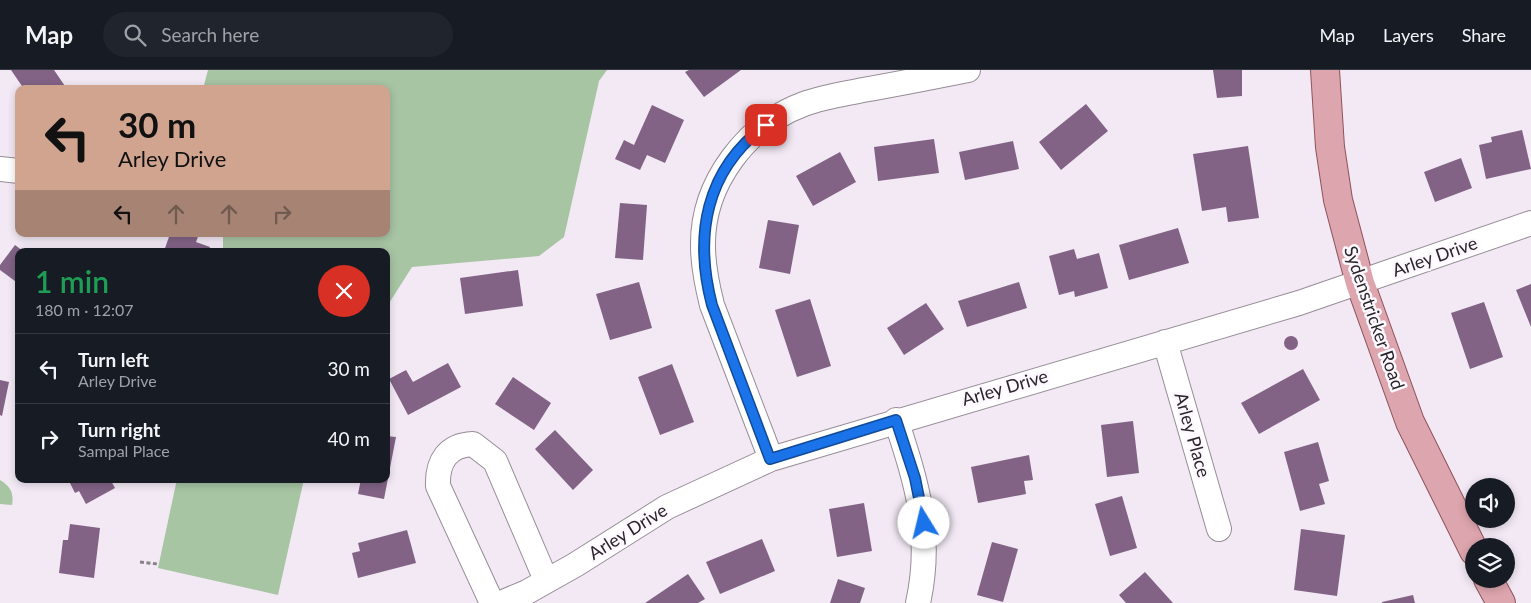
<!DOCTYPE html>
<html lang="en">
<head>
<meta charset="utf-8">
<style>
  :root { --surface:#171b24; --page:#20242c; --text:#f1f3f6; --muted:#9ea1a6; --line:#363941 }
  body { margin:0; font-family:Lato,sans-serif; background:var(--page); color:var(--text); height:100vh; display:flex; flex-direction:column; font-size:19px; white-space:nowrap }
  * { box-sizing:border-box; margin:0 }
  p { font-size:16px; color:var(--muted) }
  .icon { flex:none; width:28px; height:28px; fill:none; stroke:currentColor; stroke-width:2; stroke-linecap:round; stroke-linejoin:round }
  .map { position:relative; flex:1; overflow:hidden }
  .details { position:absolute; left:15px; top:178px; width:375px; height:235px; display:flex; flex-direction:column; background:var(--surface); border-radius:10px; box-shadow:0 2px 8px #0003 }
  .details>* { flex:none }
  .guide { position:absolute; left:15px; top:15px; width:375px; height:152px; border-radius:10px; box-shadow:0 2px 8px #0003; background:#d0a48f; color:#111; overflow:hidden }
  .fabs { position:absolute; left:1465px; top:408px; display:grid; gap:10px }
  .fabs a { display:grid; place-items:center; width:50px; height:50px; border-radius:50%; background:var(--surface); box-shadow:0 2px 8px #0003; font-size:25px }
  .pin { position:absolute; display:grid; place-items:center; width:42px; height:42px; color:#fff; margin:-21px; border-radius:10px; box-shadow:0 2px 8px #0006 }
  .me { position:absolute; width:55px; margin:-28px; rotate:351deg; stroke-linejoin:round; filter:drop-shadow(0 0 4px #0008) }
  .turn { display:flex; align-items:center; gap:18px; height:105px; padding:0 20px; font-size:22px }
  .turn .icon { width:65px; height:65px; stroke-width:2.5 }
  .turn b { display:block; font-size:35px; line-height:42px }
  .lanes { display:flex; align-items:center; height:48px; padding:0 20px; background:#0003; justify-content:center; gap:25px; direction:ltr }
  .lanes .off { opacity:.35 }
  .round { display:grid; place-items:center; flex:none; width:52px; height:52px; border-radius:26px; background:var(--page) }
  .head { display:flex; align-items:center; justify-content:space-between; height:85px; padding:0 20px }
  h1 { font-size:30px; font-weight:600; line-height:38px; color:#1e9e55 }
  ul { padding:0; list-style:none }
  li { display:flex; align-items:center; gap:15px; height:70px; padding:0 20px; border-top:1px solid var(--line) }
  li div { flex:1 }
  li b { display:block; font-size:19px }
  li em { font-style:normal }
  header { display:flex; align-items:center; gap:30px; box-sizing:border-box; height:70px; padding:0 25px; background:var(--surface); border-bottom:1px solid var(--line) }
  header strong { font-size:24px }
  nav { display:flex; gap:28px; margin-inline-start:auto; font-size:18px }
  .search { width:350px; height:45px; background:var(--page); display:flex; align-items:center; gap:12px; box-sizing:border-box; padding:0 18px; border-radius:28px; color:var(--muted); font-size:19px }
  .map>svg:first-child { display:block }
  .green { fill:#a7c4a3 }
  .building { fill:#826386 }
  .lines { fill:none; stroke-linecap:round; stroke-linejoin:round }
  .minor-casing { stroke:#968d97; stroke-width:26 }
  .major-casing { stroke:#8f525c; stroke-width:30 }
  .path { stroke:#878188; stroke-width:3; stroke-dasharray:4 2.5; stroke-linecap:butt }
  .minor { stroke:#fff; stroke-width:24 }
  .major { stroke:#dda5ad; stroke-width:28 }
  .route-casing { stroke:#114b97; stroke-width:12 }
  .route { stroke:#1a73e8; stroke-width:9 }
  .labels { text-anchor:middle; stroke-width:5; stroke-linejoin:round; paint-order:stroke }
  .street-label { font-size:18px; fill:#29262a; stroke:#fdf7fe }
</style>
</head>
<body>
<header>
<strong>Map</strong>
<div class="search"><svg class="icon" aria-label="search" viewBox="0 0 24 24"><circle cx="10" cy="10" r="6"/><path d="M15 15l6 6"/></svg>Search here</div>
<nav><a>Map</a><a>Layers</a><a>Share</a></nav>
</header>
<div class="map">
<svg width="1531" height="533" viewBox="0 0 1531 533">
  <rect width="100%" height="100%" fill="#f2e9f4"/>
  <path class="green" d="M208,0H607L599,11L564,167L539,186L412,197L386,238V181H223V164H386V19H203Z
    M177,409H304L278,525L158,498Z
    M0,410C11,417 14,423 12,435L0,434Z"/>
  <path class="building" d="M11,0H54L67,19H24Z
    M689,0H741L704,27L685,2Z
    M1213,0H1242V26L1217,28Z
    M1086,34L1108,61L1061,100L1039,72Z
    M652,35L684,50L665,93L647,85L640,100L615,89L624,70L634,75Z
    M1522,60L1531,99L1486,109L1479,75L1492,72L1491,67Z
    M934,69L939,103L878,111L874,77Z
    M1013,71L1019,99L965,110L959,82Z
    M1248,76L1259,148L1228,152L1226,137L1202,141L1193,84Z
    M840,82L856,112L813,136L796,106Z
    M1461,88L1472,118L1435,132L1424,102Z
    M620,133L647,135L643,190L615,188Z
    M768,150L799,155L790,204L759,198Z
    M1178,158L1189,193L1129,210L1119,175Z
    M170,164H199L196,172L210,177L209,181H164Z
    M15,175L23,181H19V214L0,200V195Z
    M1074,179L1077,189L1099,183L1108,218L1075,227L1074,221L1059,225L1049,186Z
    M518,200L523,236L465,244L460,208Z
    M639,212L652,258L610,270L596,224Z
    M1019,212L1027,238L967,257L958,231Z
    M1531,214V257L1516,220Z
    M810,229L831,296L797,307L775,240Z
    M1484,232L1503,287L1470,299L1451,243Z
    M926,233L944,259L904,285L887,258Z
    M1284 273a7 7 0 1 1 14 0a7 7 0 1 1-14 0Z
    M448,293L461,317L408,345L389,309L406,300L413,312Z
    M672,294L694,352L660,365L638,307Z
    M1303,299L1320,330L1259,364L1241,333Z
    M513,307L551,333L534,360L495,334Z
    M0,310L9,312L2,346L0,345Z
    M1133,351L1139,403L1107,407L1101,355Z
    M555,360L593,400L573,420L535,379Z
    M386,366L396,367L384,429L358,424L361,409H386Z
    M1318,372L1329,411L1319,414L1325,434L1300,441L1284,382Z
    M1029,385L1033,410L1024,411L1026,424L978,433L971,397Z
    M68,409H110L115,418L86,434L79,421L75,423Z
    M1122,426L1137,478L1110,486L1095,434Z
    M864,433L872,481L837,487L829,439Z
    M70,454L100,458L94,508L59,503L63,470H68Z
    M1301,459L1345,465L1337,526L1294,520Z
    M407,460L416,493L358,508L352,483L360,481L358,473Z
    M762,469L775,501L720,524L706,492Z
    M992,472L1018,479L1003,532L977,525Z
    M1145,502L1173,533H1126L1119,525Z
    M688,504L705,529L698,533H645Z
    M838,509L865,518L860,533H830Z
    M1413,525L1415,533H1382V532Z"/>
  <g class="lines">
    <defs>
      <path id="minor" d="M0,99L19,101
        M1165,272L1219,459
        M896,350C917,414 933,465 918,533
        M771,389L712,235C707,215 703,196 703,176C702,113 747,55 804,34C823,27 844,24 863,20C898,14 933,7 968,0
        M492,533L438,416C437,391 448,375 473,374L495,391L546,510
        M501,533L527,522L575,495L667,437L771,389L1299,233L1531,153"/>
      <path id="major" d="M1325,0L1330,77L1338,130L1360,213L1410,352L1474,481
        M1488,509L1501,533"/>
    </defs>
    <use href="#minor" class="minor-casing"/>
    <use href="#major" class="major-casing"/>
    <path class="path" d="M140,492L158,494"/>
    <use href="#minor" class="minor"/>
    <use href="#major" class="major"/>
  </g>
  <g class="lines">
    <defs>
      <path id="route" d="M766,55C705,100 694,166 712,235L770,389L896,350L915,408L924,453"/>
    </defs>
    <use href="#route" class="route-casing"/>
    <use href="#route" class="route"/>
  </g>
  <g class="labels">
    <g class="street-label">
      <text transform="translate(1435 187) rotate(-19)" y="6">Arley Drive</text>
      <text transform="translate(1374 248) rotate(71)" y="6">Sydenstricker Road</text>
      <text transform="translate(1005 318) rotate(-16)" y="6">Arley Drive</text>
      <text transform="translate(1192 365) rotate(74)" y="6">Arley Place</text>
      <text transform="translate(628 462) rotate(-32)" y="6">Arley Drive</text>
    </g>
  </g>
</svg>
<div class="fabs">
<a><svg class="icon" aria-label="sound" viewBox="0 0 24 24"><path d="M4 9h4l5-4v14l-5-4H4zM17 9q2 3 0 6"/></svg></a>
<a><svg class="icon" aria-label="layers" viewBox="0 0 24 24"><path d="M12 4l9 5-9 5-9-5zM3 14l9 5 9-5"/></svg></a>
</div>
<div class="pin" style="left:766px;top:55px;background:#d93025"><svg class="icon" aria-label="arrive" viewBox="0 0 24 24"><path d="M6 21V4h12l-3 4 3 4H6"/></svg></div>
<svg class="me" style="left:924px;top:453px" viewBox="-20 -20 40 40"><circle r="19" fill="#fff"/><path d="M0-13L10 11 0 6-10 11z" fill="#1a73e8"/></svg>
<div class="guide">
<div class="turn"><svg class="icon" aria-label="left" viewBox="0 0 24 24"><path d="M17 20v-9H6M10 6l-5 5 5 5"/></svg><div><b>30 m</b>Arley Drive</div></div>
<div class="lanes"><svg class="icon" aria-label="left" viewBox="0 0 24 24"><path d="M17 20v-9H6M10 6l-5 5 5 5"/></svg><svg class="icon off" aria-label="ahead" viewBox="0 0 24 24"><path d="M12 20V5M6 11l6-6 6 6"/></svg><svg class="icon off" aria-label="ahead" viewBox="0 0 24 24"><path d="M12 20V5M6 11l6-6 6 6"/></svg><svg class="icon off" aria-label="right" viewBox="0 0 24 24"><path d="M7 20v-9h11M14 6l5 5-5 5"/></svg></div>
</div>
<section class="details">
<div class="head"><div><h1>1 min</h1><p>180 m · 12:07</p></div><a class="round" style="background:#d93025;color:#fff"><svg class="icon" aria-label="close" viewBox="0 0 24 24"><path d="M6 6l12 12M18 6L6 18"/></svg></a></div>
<ul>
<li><svg class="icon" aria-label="left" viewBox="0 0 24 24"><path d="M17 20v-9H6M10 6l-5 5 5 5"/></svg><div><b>Turn left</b><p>Arley Drive</p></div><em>30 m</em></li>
<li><svg class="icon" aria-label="right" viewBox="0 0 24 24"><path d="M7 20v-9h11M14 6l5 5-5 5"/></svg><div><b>Turn right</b><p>Sampal Place</p></div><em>40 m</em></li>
</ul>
</section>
</div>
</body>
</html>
